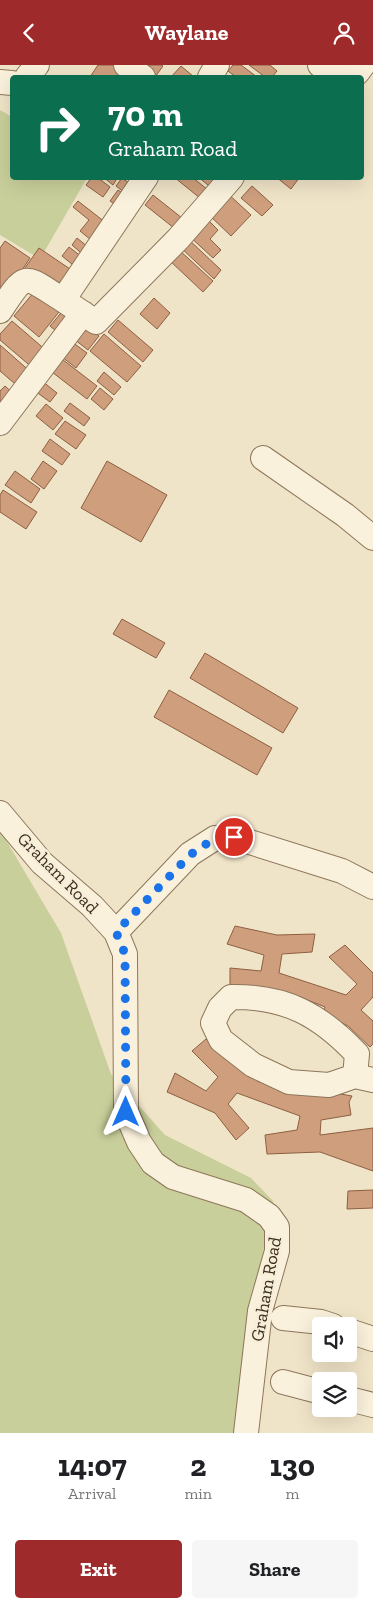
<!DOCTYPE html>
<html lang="en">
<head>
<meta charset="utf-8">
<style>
  :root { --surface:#fff; --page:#f6f6f6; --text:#202124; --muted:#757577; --accent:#9e2a2b }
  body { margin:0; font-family:"Zilla Slab",serif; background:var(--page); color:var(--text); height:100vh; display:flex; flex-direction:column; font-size:19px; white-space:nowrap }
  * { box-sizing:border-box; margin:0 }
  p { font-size:16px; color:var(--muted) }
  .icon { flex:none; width:28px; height:28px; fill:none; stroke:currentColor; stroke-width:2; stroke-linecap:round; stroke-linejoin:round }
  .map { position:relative; height:1368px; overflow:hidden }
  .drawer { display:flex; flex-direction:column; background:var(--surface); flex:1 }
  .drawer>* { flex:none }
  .guide { position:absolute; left:10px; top:10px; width:354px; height:105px; border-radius:5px; box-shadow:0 5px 20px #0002; background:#0b6e4f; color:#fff; overflow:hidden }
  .controls { position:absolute; left:312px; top:1252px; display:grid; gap:10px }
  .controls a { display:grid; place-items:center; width:45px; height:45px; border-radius:5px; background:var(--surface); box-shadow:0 5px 20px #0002; font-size:25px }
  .pin { position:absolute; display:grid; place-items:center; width:42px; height:42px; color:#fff; margin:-21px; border:2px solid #fff; border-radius:50%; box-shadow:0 1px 5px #0007 }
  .me { position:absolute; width:55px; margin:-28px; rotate:0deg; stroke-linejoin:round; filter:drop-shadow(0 0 4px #0008) }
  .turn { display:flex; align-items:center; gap:18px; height:105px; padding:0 15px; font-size:22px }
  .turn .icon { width:65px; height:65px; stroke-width:2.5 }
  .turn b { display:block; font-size:35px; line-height:42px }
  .eta { display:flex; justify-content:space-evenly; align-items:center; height:85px; text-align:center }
  .eta b { font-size:30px; font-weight:800; line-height:35px }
  .button { display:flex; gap:10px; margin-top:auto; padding:10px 15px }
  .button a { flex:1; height:58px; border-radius:5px; background:var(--accent); color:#fff; font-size:20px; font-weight:800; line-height:58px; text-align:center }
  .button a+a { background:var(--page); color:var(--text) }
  header { display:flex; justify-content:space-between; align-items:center; height:65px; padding:0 15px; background:var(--accent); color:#fff; font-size:22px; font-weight:800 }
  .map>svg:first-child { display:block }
  .green { fill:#c9cf9b }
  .building { fill:#cf9f7d; stroke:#8d5f41 }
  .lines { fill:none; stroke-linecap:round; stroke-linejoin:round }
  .minor-casing { stroke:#8d765c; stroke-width:26 }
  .minor { stroke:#faf1dc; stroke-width:24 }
  .route { stroke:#1a73e8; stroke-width:9; stroke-dasharray:0 16.2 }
  .labels { text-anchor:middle; stroke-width:5; stroke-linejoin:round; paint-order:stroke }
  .street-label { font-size:18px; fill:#3d2e20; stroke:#f7eed8 }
</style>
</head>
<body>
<header><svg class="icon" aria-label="back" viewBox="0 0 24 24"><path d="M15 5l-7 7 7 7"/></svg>Waylane<svg class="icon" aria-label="person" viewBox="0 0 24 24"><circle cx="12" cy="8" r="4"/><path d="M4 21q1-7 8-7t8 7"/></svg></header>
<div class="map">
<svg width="373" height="1368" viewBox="0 0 373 1368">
  <rect width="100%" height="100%" fill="#f0e4c8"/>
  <path class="green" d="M0,45L12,52V112L87,113L40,194L0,170Z
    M0,765L61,868L111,1009L165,1070L251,1113L273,1136L272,1157L264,1182L243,1368H0Z"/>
  <path class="building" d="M98,0H122L127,3L120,12H90Z
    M131,0H161L163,1L155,12H150Z
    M233,0H241L257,12H236L228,6Z
    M249,0H270L277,6L272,12H265Z
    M181,1L194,12H171Z
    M92,112H97L110,122L103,132L86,120Z
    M103,112H118L113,120Z
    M174,112H192L213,129L206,138Z
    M198,112H218V128Z
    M276,112H298L299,113L291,124Z
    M122,113L136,123L129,131L116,121Z
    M252,121L273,140L262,151L241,133Z
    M118,125L127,131L119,142L110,136Z
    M226,127L251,150L231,171L207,148Z
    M153,130L187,157L179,167L145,140Z
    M78,136L110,161L96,179L80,166L89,155L73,142Z
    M205,152L218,165L210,174L221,185L213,193L188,170Z
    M186,172L221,205L214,214L178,180Z
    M77,173L93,186L87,193L72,180Z
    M5,176L30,193L7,228L0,223V183Z
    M69,182L86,195L78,204L62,191Z
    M39,183L76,208L62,228L25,203Z
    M178,184L213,216L203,227L168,194Z
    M34,227L59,247L39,272L14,251Z
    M154,233L170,248L157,264L140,249Z
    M66,242L76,250L61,270L50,261Z
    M118,255L153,285L143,297L108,267Z
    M12,256L48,287L34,304L0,275V269Z
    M81,257L99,271L88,285L70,271Z
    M104,269L141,301L127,317L90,286Z
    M68,274L87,288L76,303L57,288Z
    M0,280L33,309L21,324L0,306Z
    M58,291L97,321L87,334L48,304Z
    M104,307L121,322L114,330L97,316Z
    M42,316L57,328L50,337L35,326Z
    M5,321L17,332L0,349V326Z
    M100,323L113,334L104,345L91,334Z
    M70,338L90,353L84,361L64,346Z
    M46,339L63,353L53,365L36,351Z
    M65,356L86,370L76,384L55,369Z
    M50,374L70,389L62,400L42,386Z
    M43,396L57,406L44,424L31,414Z
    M107,396L167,430L141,477L81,443Z
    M15,406L40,424L31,438L5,420Z
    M3,425L37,447L26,464L0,447V430Z
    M122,554L165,578L156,593L113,569Z
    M205,588L298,643L283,668L190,613Z
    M169,625L272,683L257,710L154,652Z
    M235,861L277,870L315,869L312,887L282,889L279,908L346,930L357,919L329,892L345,880L373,908V932L361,945L373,956V979L370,982L348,961L322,948L325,942L290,928L287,935L230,927V903L261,906L264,890L227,879Z
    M206,974L259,1007L257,1016L291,1028L294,1021L352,1031L349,1037L351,1050L321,1055L320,1070L373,1063V1106L320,1087L267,1089L265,1070L297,1065L300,1051L237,1028L228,1039L249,1063L236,1075L215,1048L167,1027L175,1008L206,1026L218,1012L192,986Z
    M373,1125V1143L347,1144L348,1126Z"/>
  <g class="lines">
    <defs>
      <path id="minor" d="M126,0L143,12
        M320,0L345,11L357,8L363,0
        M27,12L37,0
        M210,12L217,0
        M0,17L12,18
        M63,235L96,257L178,174L232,112
        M0,246C27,205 23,210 63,235L146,112
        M0,358L83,248
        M263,393L345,450L373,473
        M0,748L42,798L92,841L116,867L125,889L126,1047L139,1077L153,1098L173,1112L246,1135L269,1151L277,1162V1186L260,1246L246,1368
        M116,867L190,789L215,773L234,772L342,806L373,822
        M355,1011L357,989C320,950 286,931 231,932L220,943L213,958L221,975L253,1000L289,1017L329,1020L355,1011L373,1015
        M283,1253L321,1257L333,1261
        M349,1266L373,1274
        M283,1317L321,1327
        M349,1334L373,1340"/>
    </defs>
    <use href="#minor" class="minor-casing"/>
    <use href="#minor" class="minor"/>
  </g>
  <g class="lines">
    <path class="route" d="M126,1047L125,889L116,867L190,790L215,773L234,772"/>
  </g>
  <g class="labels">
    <g class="street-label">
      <text transform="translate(58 808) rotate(45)" y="6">Graham Road</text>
      <text transform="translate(266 1224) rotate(-80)" y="6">Graham Road</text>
    </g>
  </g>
</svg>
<div class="controls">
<a><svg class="icon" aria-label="sound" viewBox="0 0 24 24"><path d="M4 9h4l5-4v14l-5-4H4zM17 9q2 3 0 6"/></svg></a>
<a><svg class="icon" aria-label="layers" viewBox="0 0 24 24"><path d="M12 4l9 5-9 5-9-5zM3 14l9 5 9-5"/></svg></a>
</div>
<div class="pin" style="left:234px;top:772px;background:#d93025"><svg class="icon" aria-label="arrive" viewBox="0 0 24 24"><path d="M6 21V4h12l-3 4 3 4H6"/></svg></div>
<svg class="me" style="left:126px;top:1047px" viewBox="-20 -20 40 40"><path d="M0-17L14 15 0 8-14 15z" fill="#1a73e8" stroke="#fff" stroke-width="4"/></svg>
<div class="guide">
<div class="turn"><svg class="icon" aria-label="right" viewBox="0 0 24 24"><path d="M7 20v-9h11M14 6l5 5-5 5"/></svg><div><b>70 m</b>Graham Road</div></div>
</div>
</div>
<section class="drawer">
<div class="eta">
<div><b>14:07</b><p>Arrival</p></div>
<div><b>2</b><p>min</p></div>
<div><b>130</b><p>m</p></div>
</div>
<div class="button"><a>Exit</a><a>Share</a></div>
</section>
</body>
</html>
